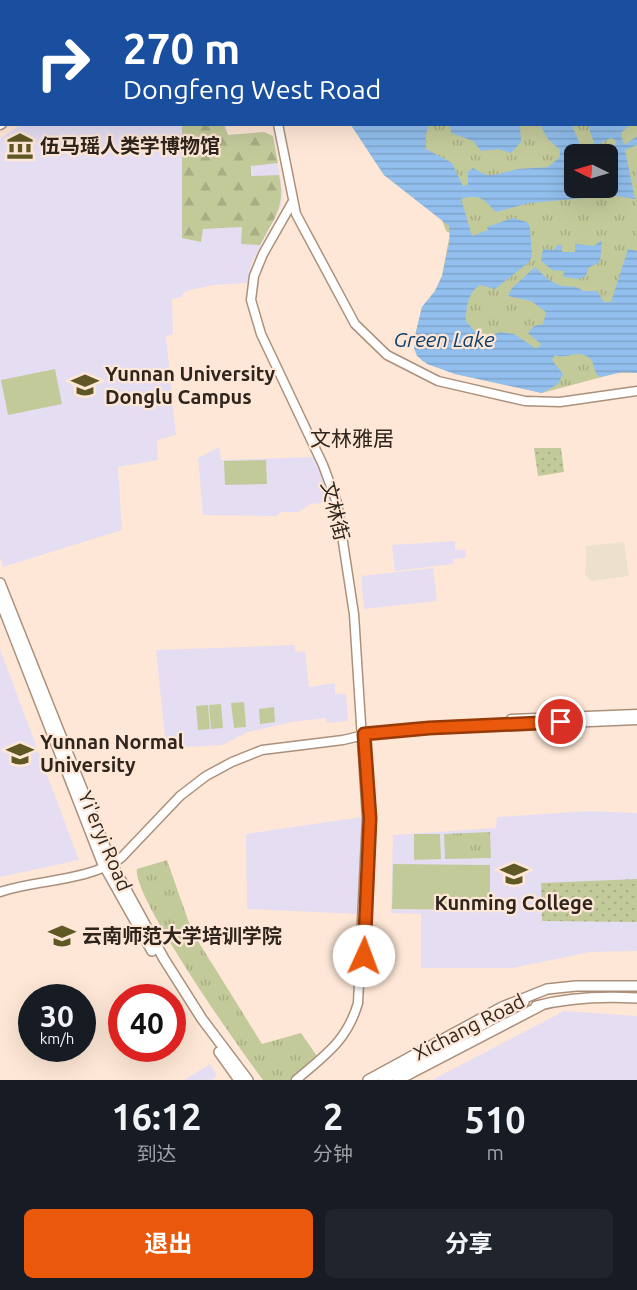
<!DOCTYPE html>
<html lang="zh">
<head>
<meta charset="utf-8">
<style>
  :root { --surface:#171b24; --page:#20242c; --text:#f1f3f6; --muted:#9ea1a6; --accent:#ea580c }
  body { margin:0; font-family:Ubuntu,"Noto Sans SC",sans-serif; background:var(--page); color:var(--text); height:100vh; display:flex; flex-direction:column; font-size:22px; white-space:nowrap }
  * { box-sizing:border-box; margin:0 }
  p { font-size:20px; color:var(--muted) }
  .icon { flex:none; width:33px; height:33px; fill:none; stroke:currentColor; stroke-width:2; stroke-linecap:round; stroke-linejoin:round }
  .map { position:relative; height:1080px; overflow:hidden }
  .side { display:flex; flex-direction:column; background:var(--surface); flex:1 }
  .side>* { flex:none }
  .banner { position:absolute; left:0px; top:0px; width:638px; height:126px; box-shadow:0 6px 24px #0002; background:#1a4fa0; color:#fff; overflow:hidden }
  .needle { width:39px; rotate:275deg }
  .buttons { position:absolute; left:564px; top:144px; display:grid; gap:12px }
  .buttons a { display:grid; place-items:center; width:54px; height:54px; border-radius:9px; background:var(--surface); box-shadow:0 6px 24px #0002; font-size:30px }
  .speed { position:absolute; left:18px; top:984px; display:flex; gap:12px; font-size:30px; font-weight:700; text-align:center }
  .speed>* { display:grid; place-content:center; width:78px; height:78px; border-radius:50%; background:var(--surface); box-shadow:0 6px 24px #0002; line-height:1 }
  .speed small { font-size:15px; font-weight:400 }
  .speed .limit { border:9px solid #d22; background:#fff; color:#111 }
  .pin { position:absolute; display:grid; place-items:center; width:51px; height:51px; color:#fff; margin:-26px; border:3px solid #fff; border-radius:50%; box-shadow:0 2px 6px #0007 }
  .me { position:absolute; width:66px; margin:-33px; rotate:2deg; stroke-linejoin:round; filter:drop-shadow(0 0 4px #0008) }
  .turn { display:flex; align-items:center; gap:21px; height:126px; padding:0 24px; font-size:27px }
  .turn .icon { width:78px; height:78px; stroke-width:2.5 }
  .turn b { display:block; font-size:42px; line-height:51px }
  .eta { display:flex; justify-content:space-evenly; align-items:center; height:102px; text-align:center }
  .eta b { font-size:36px; font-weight:700; line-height:42px }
  .button { display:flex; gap:12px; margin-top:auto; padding:12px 24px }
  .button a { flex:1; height:69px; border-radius:9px; background:var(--accent); color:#fff; font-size:24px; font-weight:700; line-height:69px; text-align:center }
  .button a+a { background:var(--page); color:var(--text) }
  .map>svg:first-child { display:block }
  .commercial { fill:#ece1cc }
  .education { fill:#e5def3 }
  .grass { fill:#c3ca9a }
  .forest { fill:url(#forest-firs) }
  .park { fill:url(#park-tufts); fill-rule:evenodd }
  .garden { fill:url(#garden-dots) }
  .water { fill:url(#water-rules) }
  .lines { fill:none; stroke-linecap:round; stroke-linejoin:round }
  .secondary-casing { stroke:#ab907c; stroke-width:11 }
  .primary-casing { stroke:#ab907c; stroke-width:12 }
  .secondary { stroke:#fff; stroke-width:8 }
  .primary { stroke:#fff; stroke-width:9 }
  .route-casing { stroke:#983908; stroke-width:15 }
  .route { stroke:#ea580c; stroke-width:10 }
  .labels { text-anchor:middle; stroke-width:4.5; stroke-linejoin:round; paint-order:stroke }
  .poi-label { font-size:20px; font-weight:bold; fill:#2f251d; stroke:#fee7d6; text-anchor:start }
  .street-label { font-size:20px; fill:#2f251d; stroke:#fee7d6 }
  .water-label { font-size:21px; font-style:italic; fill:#0f3f6a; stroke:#fee7d6 }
  .neighbourhood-label { font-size:21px; fill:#2f251d; stroke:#fee7d6 }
</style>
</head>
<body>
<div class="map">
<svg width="637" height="1080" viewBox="0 0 637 1080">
  <defs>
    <pattern id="forest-firs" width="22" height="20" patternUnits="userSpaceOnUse" patternTransform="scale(1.5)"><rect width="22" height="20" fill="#c3ca9a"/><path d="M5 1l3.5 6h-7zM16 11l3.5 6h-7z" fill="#a8ad84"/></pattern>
    <pattern id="park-tufts" width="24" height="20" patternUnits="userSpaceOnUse" patternTransform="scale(1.5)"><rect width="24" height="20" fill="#c3ca9a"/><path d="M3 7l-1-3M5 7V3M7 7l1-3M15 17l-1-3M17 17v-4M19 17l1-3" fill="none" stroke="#a8ad84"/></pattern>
    <pattern id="garden-dots" width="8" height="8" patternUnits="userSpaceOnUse" patternTransform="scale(1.5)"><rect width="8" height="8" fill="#c3ca9a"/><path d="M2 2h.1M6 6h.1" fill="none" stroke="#a8ad84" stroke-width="1.8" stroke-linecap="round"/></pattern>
    <pattern id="water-rules" width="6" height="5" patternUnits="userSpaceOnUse" patternTransform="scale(1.5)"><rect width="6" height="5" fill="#92bfed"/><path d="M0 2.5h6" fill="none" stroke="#7ea4cb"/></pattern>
  </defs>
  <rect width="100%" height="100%" fill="#fee7d6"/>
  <path class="commercial" d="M624,542L629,576L591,581L585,575L586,546Z"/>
  <path class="education" d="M23,124H226L228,135L264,132L273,136L283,193L281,206L251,264L248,283L213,285L186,291L181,297L172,299L173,334L166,336L176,435L157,440L158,460L118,467L122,530L3,567L0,557V138Z
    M219,447L221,460L314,457L333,502L311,504L298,512H281L276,516L203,515L198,458Z
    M455,541V550H465L466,558L453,559V564L395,571L392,545Z
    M433,568L437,601L364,609L361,576Z
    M294,645L296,652L305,651L309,687L335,683V694H346L348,721L327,723L326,718L292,722L248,732L222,745L166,748L156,650Z
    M0,649L79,860L0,877Z
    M590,811L637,813V951L590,952L513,968H421V914L391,913L393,835L496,828L497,817Z
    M362,817L359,914L247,909L246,834Z
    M564,1011L637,1016V1080H432Z
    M210,1064L217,1076L211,1080H184Z"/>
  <path class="grass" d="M55,369L62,404L8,415L1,380Z
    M266,460L267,484L225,485L224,461Z
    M244,702L246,727L234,728L231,703Z
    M221,704L223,728L211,729L209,705Z
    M208,705L210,729L198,730L196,706Z
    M274,707L275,722L260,724L259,709Z
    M414,834H440L441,859L414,860Z
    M393,864L490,865V910L392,909Z"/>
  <path class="forest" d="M182,125H224L228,135L264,132L273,136L278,163L251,166V176L279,175C286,207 274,218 260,245L241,244L242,227L203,229L201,242L182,238Z"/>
  <path class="park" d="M443,0H637V373H617L542,393L455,374L422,361L414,348L415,336L422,307L435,291L442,276L450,233L446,231L442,220L384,175L351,125L636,124V2ZM574,154H608V188H574Z
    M490,832L491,858L445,859L444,834Z
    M167,860L188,920L198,941L262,1044L301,1033L319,1059L292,1080H263C241,1051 131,895 137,869Z"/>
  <path class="garden" d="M534,448H561L564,472L538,476Z
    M637,879V922L542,921L541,883Z"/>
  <path class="water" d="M351,125H429L426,134V149L452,163L463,186L468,185V172L473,168L486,175H494L518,169L548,167L560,157V150L548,139L540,125H572L584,154H574V188H595L596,197L529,203L496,212C484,199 479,193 461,199L472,236L488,230L487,227L513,218L527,222L530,227L532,256L529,262L495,289L480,285C468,292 466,308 466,321L477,334L487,337L500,332L514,334L535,348L539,347L541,344L528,333L534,326L543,324L546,312L531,301L508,296L512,288L535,267C542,274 549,281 559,285C568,288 575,284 583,291H597L604,302H611L628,249L637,251V373L623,372L600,377C592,372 596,362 588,357C576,349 567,360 555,355L552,360L563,374L558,384L542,393L455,374L427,364L417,356L414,348L415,336L422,307L435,291L442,276L450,239L449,226L384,175Z
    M450,125H520L521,142L511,153L498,149L481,151L473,141L451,133Z
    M588,125H629L621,133L623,143L626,144L637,136V145L625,150L635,199L611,195L608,185V154H598L596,150L613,148L617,141L611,138L595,146Z
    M602,240L600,262L588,268L586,276L579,279L563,277L564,271L552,270L541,261L543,249L554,250L557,245H562V252H575V244L594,246Z"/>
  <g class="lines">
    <defs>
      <path id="secondary" d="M208,2L210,0
        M305,2L307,0
        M390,2L391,0
        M278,124L296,214L355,324L387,355L438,381L525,401L560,402L637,391
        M0,125L2,124
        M292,203L263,254L254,276L251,300L261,334L323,465L337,503L354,614L367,818L358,1003C347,1041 325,1055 296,1080
        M511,719L637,714
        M0,892C39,879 86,882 121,858L180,796L206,776L232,762L262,750L343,740L381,731L637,720"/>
      <path id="primary" d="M0,583L112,864L164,959L202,1019L248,1080
        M0,600L102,862L152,951
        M536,1006C570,997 602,996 637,998
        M219,1052L239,1080
        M368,1080L502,1007L547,989L576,986H637
        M383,1080L524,1002
        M398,1080L542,1005"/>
    </defs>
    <use href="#secondary" class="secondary-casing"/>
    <use href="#primary" class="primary-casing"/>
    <use href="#secondary" class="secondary"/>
    <use href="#primary" class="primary"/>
  </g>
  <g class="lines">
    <defs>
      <path id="route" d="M364,956L370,818L364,734L429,728L561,722"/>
    </defs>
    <use href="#route" class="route-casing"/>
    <use href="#route" class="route"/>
  </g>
  <defs>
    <symbol id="museum-bare" viewBox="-9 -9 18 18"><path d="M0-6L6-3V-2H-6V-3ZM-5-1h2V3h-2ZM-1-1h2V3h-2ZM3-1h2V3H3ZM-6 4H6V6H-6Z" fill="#5f5824" stroke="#fee7d6" stroke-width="2.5" paint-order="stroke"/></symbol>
    <symbol id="university-bare" viewBox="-9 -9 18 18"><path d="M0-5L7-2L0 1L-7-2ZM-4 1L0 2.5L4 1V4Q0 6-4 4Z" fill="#5f5824" stroke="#fee7d6" stroke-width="2.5" paint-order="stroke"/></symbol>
  </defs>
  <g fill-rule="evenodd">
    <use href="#museum-bare" x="1" y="127" width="38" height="38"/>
    <use href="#university-bare" x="66" y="366" width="38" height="38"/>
    <use href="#university-bare" x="1" y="735" width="38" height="38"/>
    <use href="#university-bare" x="495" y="855" width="38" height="38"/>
    <use href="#university-bare" x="43" y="917" width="38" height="38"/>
  </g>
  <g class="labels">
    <g class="poi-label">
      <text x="40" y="153">伍马瑶人类学博物馆</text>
      <text x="105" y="381">Yunnan University<tspan x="105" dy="23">Donglu Campus</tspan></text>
      <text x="40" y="749">Yunnan Normal<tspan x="40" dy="23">University</tspan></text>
      <text x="514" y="910" text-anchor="middle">Kunming College</text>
      <text x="82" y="943">云南师范大学培训学院</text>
    </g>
    <g class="street-label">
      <text transform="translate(335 511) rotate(76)" y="7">文林街</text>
      <text transform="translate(105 841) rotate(67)" y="7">Yi'eryi Road</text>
      <text transform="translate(469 1027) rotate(-27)" y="7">Xichang Road</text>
    </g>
    <g class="water-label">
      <text x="444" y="347">Green Lake</text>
    </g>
    <g class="neighbourhood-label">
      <text x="352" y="446">文林雅居</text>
    </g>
  </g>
</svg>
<div class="buttons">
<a><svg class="needle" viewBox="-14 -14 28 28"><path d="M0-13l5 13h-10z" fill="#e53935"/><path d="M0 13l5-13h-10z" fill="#9ea1a6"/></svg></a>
</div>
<div class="speed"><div>30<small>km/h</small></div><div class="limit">40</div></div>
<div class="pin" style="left:561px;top:722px;background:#d93025"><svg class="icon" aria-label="arrive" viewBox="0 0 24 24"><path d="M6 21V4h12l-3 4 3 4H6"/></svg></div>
<svg class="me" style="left:364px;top:956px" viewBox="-20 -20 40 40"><circle r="19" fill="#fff"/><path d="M0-13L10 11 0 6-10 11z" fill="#ea580c"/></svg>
<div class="banner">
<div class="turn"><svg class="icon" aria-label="right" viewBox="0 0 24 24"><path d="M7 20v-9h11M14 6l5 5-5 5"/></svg><div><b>270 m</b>Dongfeng West Road</div></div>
</div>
</div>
<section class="side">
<div class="eta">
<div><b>16:12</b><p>到达</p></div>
<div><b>2</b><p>分钟</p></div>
<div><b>510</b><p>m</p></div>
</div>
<div class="button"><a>退出</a><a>分享</a></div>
</section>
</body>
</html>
